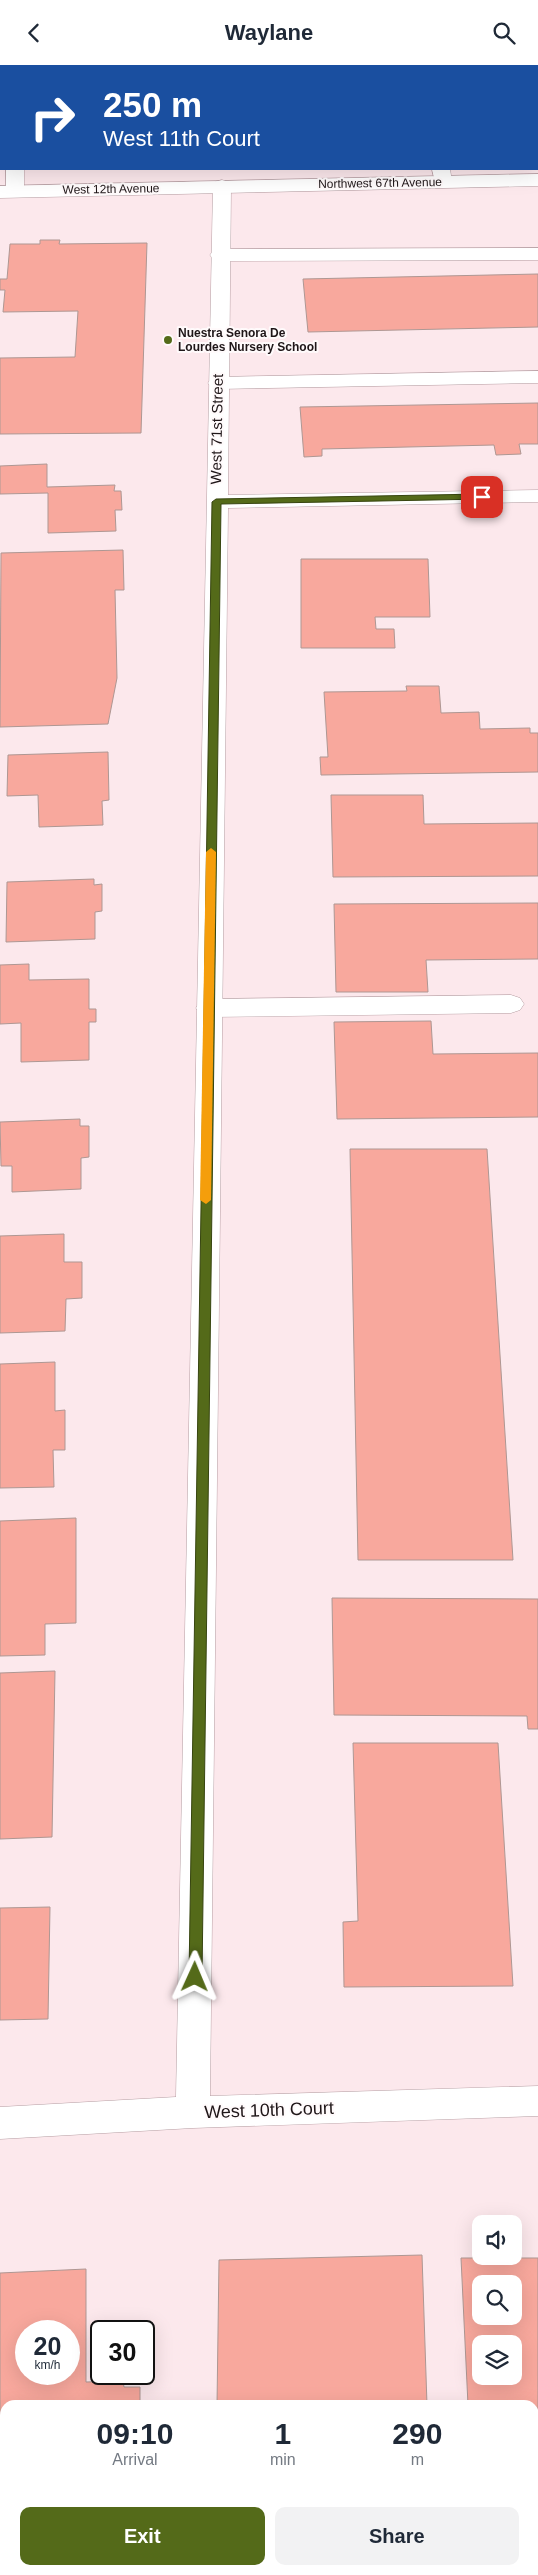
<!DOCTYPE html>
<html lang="en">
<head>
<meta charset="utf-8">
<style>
  :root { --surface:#fff; --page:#f2f2f3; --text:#1f2937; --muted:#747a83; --accent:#546a19 }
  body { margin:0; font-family:Arial,sans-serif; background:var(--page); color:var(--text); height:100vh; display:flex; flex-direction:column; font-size:19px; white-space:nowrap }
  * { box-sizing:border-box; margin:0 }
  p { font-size:16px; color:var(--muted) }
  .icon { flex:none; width:28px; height:28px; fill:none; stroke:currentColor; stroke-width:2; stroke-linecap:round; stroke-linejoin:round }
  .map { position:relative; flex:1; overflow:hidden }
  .panel { position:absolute; left:0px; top:2335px; width:539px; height:175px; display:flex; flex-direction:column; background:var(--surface); border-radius:15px 15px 0 0; box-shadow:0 5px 20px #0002 }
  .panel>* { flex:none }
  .top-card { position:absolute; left:0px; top:0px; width:539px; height:105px; box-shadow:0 5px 20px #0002; background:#1a4fa0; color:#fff; overflow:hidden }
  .tools { position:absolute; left:472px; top:2150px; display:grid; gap:10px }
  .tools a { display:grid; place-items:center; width:50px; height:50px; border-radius:10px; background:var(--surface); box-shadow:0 5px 20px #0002; font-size:25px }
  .speed { position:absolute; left:15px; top:2255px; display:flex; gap:10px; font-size:25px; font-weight:700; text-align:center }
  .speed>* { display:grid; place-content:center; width:65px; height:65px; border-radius:50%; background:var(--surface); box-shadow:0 5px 20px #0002; line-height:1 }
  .speed small { font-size:12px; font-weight:400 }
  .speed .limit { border:2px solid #111; border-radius:8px; background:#fff; color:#111 }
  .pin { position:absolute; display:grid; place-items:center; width:42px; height:42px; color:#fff; margin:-21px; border-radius:10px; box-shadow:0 2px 8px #0006 }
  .me { position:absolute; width:55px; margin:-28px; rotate:1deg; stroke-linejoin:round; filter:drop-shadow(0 0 4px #0008) }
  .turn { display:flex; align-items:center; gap:18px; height:105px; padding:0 20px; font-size:22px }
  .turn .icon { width:65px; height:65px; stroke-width:2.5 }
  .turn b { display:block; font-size:35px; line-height:42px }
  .eta { display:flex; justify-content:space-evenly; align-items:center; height:85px; text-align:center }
  .eta b { font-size:30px; font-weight:700; line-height:35px }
  .primary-button { display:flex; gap:10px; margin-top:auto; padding:10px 20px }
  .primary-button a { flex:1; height:58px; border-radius:10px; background:var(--accent); color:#fff; font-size:20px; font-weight:700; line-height:58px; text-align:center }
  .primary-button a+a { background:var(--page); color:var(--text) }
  header { display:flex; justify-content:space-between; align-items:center; height:65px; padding:0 20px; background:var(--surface); font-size:22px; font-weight:700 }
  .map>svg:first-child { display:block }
  .building { fill:#f8a89d; stroke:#ae9793; fill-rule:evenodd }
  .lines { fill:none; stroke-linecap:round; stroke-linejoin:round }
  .lane-casing { stroke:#b69ea3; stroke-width:1 }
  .street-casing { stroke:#b69ea3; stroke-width:1 }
  .secondary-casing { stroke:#b69ea3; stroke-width:1 }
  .lane { fill:#fff; fill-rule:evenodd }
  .street { fill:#fff; fill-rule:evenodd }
  .secondary { fill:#fff; fill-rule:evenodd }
  .route { fill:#546a19; stroke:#374510 }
  .slow { fill:#f59e0b }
  .poi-dot { fill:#546a19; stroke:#fffafb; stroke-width:2 }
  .labels { text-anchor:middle; stroke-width:4; stroke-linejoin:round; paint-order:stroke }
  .far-street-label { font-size:12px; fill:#1f1618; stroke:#fffafb }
  .far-poi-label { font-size:12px; font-weight:bold; fill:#1f1618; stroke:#fffafb; text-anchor:start }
  .street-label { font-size:15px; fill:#1f1618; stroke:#fffafb }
  .near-street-label { font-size:18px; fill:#1f1618; stroke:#fffafb }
</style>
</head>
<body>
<header><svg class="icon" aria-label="back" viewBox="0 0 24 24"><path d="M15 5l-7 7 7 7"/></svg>Waylane<svg class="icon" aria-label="search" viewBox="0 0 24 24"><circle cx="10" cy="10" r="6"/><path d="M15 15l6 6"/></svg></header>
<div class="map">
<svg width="538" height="2510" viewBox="0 0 538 2510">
  <rect width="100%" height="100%" fill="#fce8ec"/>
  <path class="building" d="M0,0H487V1H1L0,38Z
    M40,175H60L59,179L147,178L141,368L0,369V293L75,292L78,246L3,247L5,225H0V214H7L10,179H40Z
    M538,209V262L308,267L303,214Z
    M538,338V379H519L521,389L496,390L494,380L322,384V391L304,392L300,342Z
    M47,399V422L115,420L114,426H121L122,445H115L116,466L48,468V428L0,429V401Z
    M123,485L124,525H115L117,613L108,659L0,662L1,488Z
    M301,494H428L430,552H375L376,564H394L395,583H301Z
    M406,621H439L441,648L479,647L480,664L530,663V668H538V707L321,710L320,692H328L324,627L407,626Z
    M108,687L109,735L102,736L103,760L39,762L38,730L7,731L8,690Z
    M331,730H423L424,759L538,758V811L333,812Z
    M94,814V820L102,819V846L95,847V874L6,877L7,817Z
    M538,838V894L426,895L428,927H336L334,839Z
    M29,899V915L89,914V944H96V957H89V995L21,997V958L0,959V900Z
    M431,956L433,989L538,988V1052L337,1054L334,957Z
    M80,1054V1061H89V1092L81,1093V1124L12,1127V1101H1L0,1057Z
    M350,1084H487L513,1495H358Z
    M64,1169V1197H82V1233L66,1234L65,1266L0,1268V1171Z
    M55,1297V1346L65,1345V1385H53L54,1422L0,1423V1299Z
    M76,1453V1558L45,1559V1590L0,1591V1456Z
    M332,1533L538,1534V1664H528L527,1651L334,1650Z
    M55,1606L52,1772L0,1774V1608Z
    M353,1678H498L513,1921L344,1922L343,1857L358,1856Z
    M50,1842L48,1954L0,1955V1843Z
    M422,2190L427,2340H217L219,2195Z
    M461,2193H538V2399H534V2340H468ZM481,2219H514V2251H481ZM481,2279H514V2311H481Z
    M86,2204V2317L123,2316L124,2322H140V2340H5V2413L0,2414V2208ZM26,2266H69V2309H26Z"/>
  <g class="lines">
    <defs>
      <path id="lane" d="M6,104H24V127L22,131H8L6,127Z
        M432,104H450L452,117L450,121H436Z
        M538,183V195L220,196L213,194L210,190L213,186L220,184Z
        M538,306V318L218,324L211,322L208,318L211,314L218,312Z
        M511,930L520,933L524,939L520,945L511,948L209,952L200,949L196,943L200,937L209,934Z"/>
      <path id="street" d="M222,115L229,117L231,121L228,430L538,425V437L228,443L210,2031L538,2021V2051L193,2063L0,2074V2042L176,2032L213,121L215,117Z"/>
      <path id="secondary" d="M538,109V121L0,133V121Z"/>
    </defs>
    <use href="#lane" class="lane-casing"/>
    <use href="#street" class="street-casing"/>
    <use href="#secondary" class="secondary-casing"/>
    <use href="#lane" class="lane"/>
    <use href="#street" class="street"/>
    <use href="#secondary" class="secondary"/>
  </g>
  <path class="route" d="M482,429L485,430V434L221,439L202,1912L200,1916L195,1918L190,1916L189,1912L212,437L216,434Z"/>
  <path class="slow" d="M211,783L216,787L211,1135L206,1139L200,1135L206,787Z"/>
  <circle class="poi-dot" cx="168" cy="275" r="5"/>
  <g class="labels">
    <g class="far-street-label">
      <text transform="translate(380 118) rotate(-1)" y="4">Northwest 67th Avenue</text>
      <text transform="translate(111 124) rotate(-1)" y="4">West 12th Avenue</text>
    </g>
    <g class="far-poi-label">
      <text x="178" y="272">Nuestra Senora De<tspan x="178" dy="14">Lourdes Nursery School</tspan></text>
    </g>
    <g class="street-label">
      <text transform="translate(217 364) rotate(-89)" y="5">West 71st Street</text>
    </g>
    <g class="near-street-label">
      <text transform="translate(269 2045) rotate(-2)" y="6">West 10th Court</text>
    </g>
  </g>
</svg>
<div class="tools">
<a><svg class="icon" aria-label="sound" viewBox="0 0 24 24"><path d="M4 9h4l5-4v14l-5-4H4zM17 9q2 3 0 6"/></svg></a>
<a><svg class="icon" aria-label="search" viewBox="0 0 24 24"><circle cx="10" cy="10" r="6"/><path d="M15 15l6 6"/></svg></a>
<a><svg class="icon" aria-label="layers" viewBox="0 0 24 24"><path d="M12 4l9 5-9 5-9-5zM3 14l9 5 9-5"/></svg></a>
</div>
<div class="speed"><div>20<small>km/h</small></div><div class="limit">30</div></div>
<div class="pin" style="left:482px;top:432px;background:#d93025"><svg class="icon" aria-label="arrive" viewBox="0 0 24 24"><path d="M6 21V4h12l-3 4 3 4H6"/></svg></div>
<svg class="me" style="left:195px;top:1912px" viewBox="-20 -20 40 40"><path d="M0-17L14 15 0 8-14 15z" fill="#546a19" stroke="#fff" stroke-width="4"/></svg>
<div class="top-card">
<div class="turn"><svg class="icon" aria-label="right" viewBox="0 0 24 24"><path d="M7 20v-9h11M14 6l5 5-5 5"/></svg><div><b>250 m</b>West 11th Court</div></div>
</div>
<section class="panel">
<div class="eta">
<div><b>09:10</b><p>Arrival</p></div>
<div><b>1</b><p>min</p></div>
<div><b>290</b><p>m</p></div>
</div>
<div class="primary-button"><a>Exit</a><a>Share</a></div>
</section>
</div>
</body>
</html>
